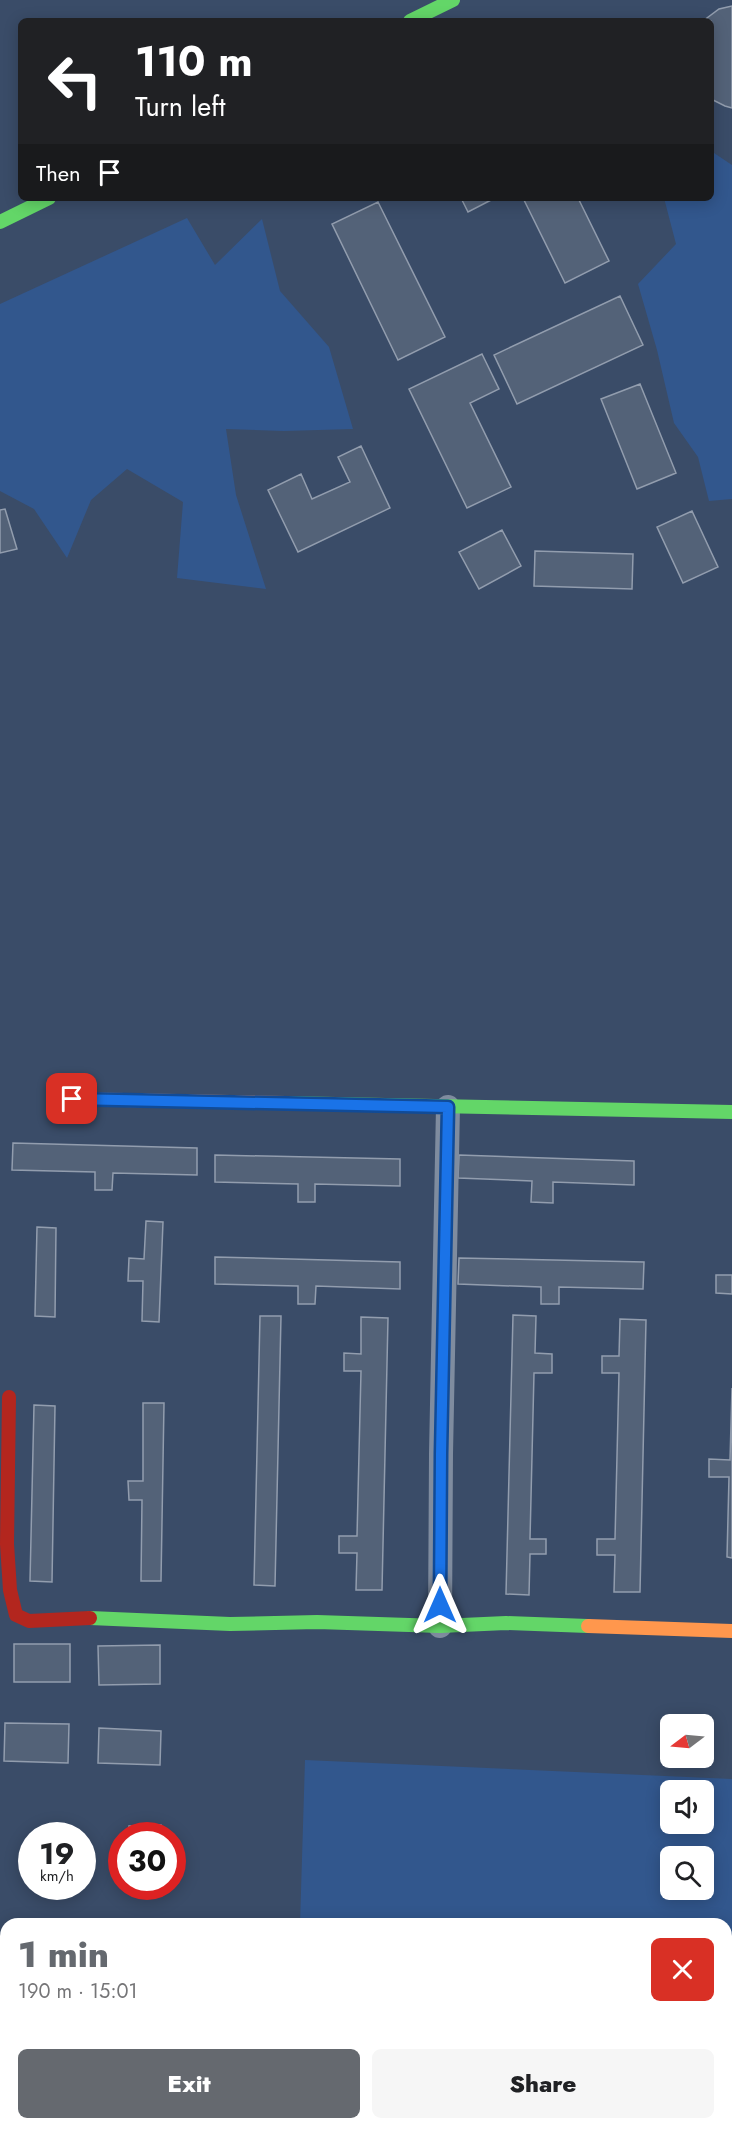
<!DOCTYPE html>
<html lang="en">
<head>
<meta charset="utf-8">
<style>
  :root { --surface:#fff; --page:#f6f6f6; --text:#202124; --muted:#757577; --accent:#65696f }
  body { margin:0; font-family:Jost,sans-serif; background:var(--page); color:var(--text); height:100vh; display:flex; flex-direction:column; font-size:22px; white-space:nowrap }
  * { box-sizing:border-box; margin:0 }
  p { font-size:20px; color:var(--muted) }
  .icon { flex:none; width:33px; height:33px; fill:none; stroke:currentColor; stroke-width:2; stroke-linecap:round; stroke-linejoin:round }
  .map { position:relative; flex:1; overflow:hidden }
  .side { position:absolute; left:0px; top:1918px; width:732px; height:212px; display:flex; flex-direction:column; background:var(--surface); border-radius:18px 18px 0 0; box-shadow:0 3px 15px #0003 }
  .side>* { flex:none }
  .banner { position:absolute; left:18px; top:18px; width:696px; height:183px; border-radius:9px; box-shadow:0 3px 15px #0003; background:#202124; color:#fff; overflow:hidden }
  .needle { width:39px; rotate:254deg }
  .controls { position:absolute; left:660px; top:1714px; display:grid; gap:12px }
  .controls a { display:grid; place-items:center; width:54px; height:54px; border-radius:9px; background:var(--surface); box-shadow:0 3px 15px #0003; font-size:30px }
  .speed { position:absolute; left:18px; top:1822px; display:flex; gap:12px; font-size:30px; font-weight:700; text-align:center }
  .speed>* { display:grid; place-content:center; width:78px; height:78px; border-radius:50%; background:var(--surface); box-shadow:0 3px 15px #0003; line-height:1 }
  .speed small { font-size:15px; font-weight:400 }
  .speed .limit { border:9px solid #d22; background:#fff; color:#111 }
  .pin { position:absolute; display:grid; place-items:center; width:51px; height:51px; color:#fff; margin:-26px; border-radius:12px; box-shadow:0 3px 9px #0006 }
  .me { position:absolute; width:66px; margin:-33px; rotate:0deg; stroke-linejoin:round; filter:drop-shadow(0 0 4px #0008) }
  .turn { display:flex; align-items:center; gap:21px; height:126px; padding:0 18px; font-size:27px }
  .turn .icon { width:78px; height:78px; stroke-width:2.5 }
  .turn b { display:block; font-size:42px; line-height:51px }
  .then { display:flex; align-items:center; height:57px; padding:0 18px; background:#0003; gap:12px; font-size:22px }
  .round { display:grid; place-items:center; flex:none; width:63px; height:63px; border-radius:9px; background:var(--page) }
  .headline { display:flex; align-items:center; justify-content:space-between; height:102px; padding:0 18px }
  h1 { font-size:36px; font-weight:800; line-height:45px; color:var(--accent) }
  .primary-button { display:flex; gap:12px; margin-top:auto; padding:12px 18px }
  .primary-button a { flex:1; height:69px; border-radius:9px; background:var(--accent); color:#fff; font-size:24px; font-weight:800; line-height:69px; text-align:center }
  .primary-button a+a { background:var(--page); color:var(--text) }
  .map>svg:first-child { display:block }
  .green { fill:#32578d; fill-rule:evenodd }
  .building { fill:#536278; stroke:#929dae; stroke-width:1.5 }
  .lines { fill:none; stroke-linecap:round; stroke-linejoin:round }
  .street { stroke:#7f8c9f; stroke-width:24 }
  .fast { stroke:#63d668; stroke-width:14 }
  .slow { stroke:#ff974d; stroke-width:14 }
  .jam { stroke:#b3261e; stroke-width:14 }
  .route-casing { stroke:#114b97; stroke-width:15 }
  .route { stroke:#1a73e8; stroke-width:10 }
</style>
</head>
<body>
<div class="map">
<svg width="732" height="2129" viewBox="0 0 732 2129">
  <rect width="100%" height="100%" fill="#3a4c68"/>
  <path class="green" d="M711,151L732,165V499L709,501L698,457L674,423L657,350L638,284L676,244L664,198H711Z
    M187,218L215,265L262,219L280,291L329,347L353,429L284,431L226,429L236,495L266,589L177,578L183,502L127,469L91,500L67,558L34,509L0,491V304Z
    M305,1760L732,1779V2101H726V1924H300ZM670,1791H704V1824H670ZM670,1857H704V1890H670Z"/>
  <path class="building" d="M732,6V108L725,106L711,99V21H703L719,9Z
    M461,198H495L468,212Z
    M523,198H578L609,261L565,283Z
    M378,202L445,337L398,360L332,224Z
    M620,296L643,345L517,404L494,355Z
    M482,354L499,389L470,403L511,487L467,508L409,389Z
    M640,384L676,473L637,489L601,399Z
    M361,446L390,508L298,552L268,490L301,474L312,499L350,482L338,457Z
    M5,509L17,549L0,553V510Z
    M692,511L718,567L683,583L657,527Z
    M502,530L521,566L479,589L459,552Z
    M535,551L633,554L632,589L534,586Z
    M13,1143L197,1148V1175L113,1173L112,1190H95V1172L12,1170Z
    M215,1155L400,1159V1186L315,1184V1202H298V1184L215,1182Z
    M459,1155L634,1161V1185L553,1182V1203L531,1202L532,1181L458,1178Z
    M146,1221L163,1222L159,1322L142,1321L143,1281H128L129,1258L144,1259Z
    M37,1227L56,1228L55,1317L35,1316Z
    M215,1257L400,1262V1289L316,1286L315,1304H298V1286L215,1284Z
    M459,1258L644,1262L643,1289L559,1287V1304H541V1287L458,1284Z
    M716,1275H732V1294L716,1293Z
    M513,1315L536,1316L535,1353L552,1354V1373H534L530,1539H546V1554H530L529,1595L506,1594Z
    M260,1316H281L275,1586L254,1585Z
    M361,1317L388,1318L382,1590H356L357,1553H339V1536H357L361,1371H344V1353L361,1354Z
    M620,1319L646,1320L640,1592H614L615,1555H597V1539H615L619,1373H602V1356H619Z
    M732,1388V1558L727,1557L729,1477H709V1459L730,1460Z
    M143,1403H164L161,1581H141L142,1500H129L128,1481H143Z
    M34,1405L55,1406L52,1582L30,1581Z
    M14,1644H70V1682H14Z
    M160,1645V1684L99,1685L98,1646Z
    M5,1723L69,1724L68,1763L4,1761Z
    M99,1728L161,1731L160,1765L98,1763Z
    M161,1825V1836H129V1826Z
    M1,1976L6,1977V2009H0Z
    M4,2062H6V2103L2,2102Z"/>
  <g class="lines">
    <path class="street" d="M440,1626L441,1454L448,1107"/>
    <path class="fast" d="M410,21L453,0
      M0,222L49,198
      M286,1103L732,1112
      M90,1618L230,1624L317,1622L440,1626L506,1623L588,1626"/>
    <path class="slow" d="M72,1099L286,1103
      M588,1626L732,1631"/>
    <path class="jam" d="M9,1397L7,1544L10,1590L16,1615L29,1621L90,1618"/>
  </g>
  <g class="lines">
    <defs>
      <path id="route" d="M72,1099L448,1107L441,1454L440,1605"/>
    </defs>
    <use href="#route" class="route-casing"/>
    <use href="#route" class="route"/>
  </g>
</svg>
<div class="controls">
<a><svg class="needle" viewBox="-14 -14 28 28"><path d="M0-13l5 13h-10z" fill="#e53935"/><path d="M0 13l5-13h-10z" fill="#757577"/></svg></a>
<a><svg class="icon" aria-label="sound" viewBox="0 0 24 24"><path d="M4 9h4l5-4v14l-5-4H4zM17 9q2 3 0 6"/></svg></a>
<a><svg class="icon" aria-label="search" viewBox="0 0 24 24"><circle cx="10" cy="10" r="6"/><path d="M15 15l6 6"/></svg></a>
</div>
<div class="speed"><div>19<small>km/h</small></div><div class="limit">30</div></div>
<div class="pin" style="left:72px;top:1099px;background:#d93025"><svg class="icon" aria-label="arrive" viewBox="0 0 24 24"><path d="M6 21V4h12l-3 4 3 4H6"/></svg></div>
<svg class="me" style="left:440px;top:1605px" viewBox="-20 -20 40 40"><path d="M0-17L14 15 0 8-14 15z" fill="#1a73e8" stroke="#fff" stroke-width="4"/></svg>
<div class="banner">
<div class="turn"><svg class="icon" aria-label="left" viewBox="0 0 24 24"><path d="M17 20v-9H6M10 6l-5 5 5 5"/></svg><div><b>110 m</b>Turn left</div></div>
<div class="then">Then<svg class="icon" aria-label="arrive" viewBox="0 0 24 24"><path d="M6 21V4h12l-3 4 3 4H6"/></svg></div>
</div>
<section class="side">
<div class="headline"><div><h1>1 min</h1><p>190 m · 15:01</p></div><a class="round" style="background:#d93025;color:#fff"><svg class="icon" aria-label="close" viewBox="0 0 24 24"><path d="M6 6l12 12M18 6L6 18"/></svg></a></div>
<div class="primary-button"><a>Exit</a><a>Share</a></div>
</section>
</div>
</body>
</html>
